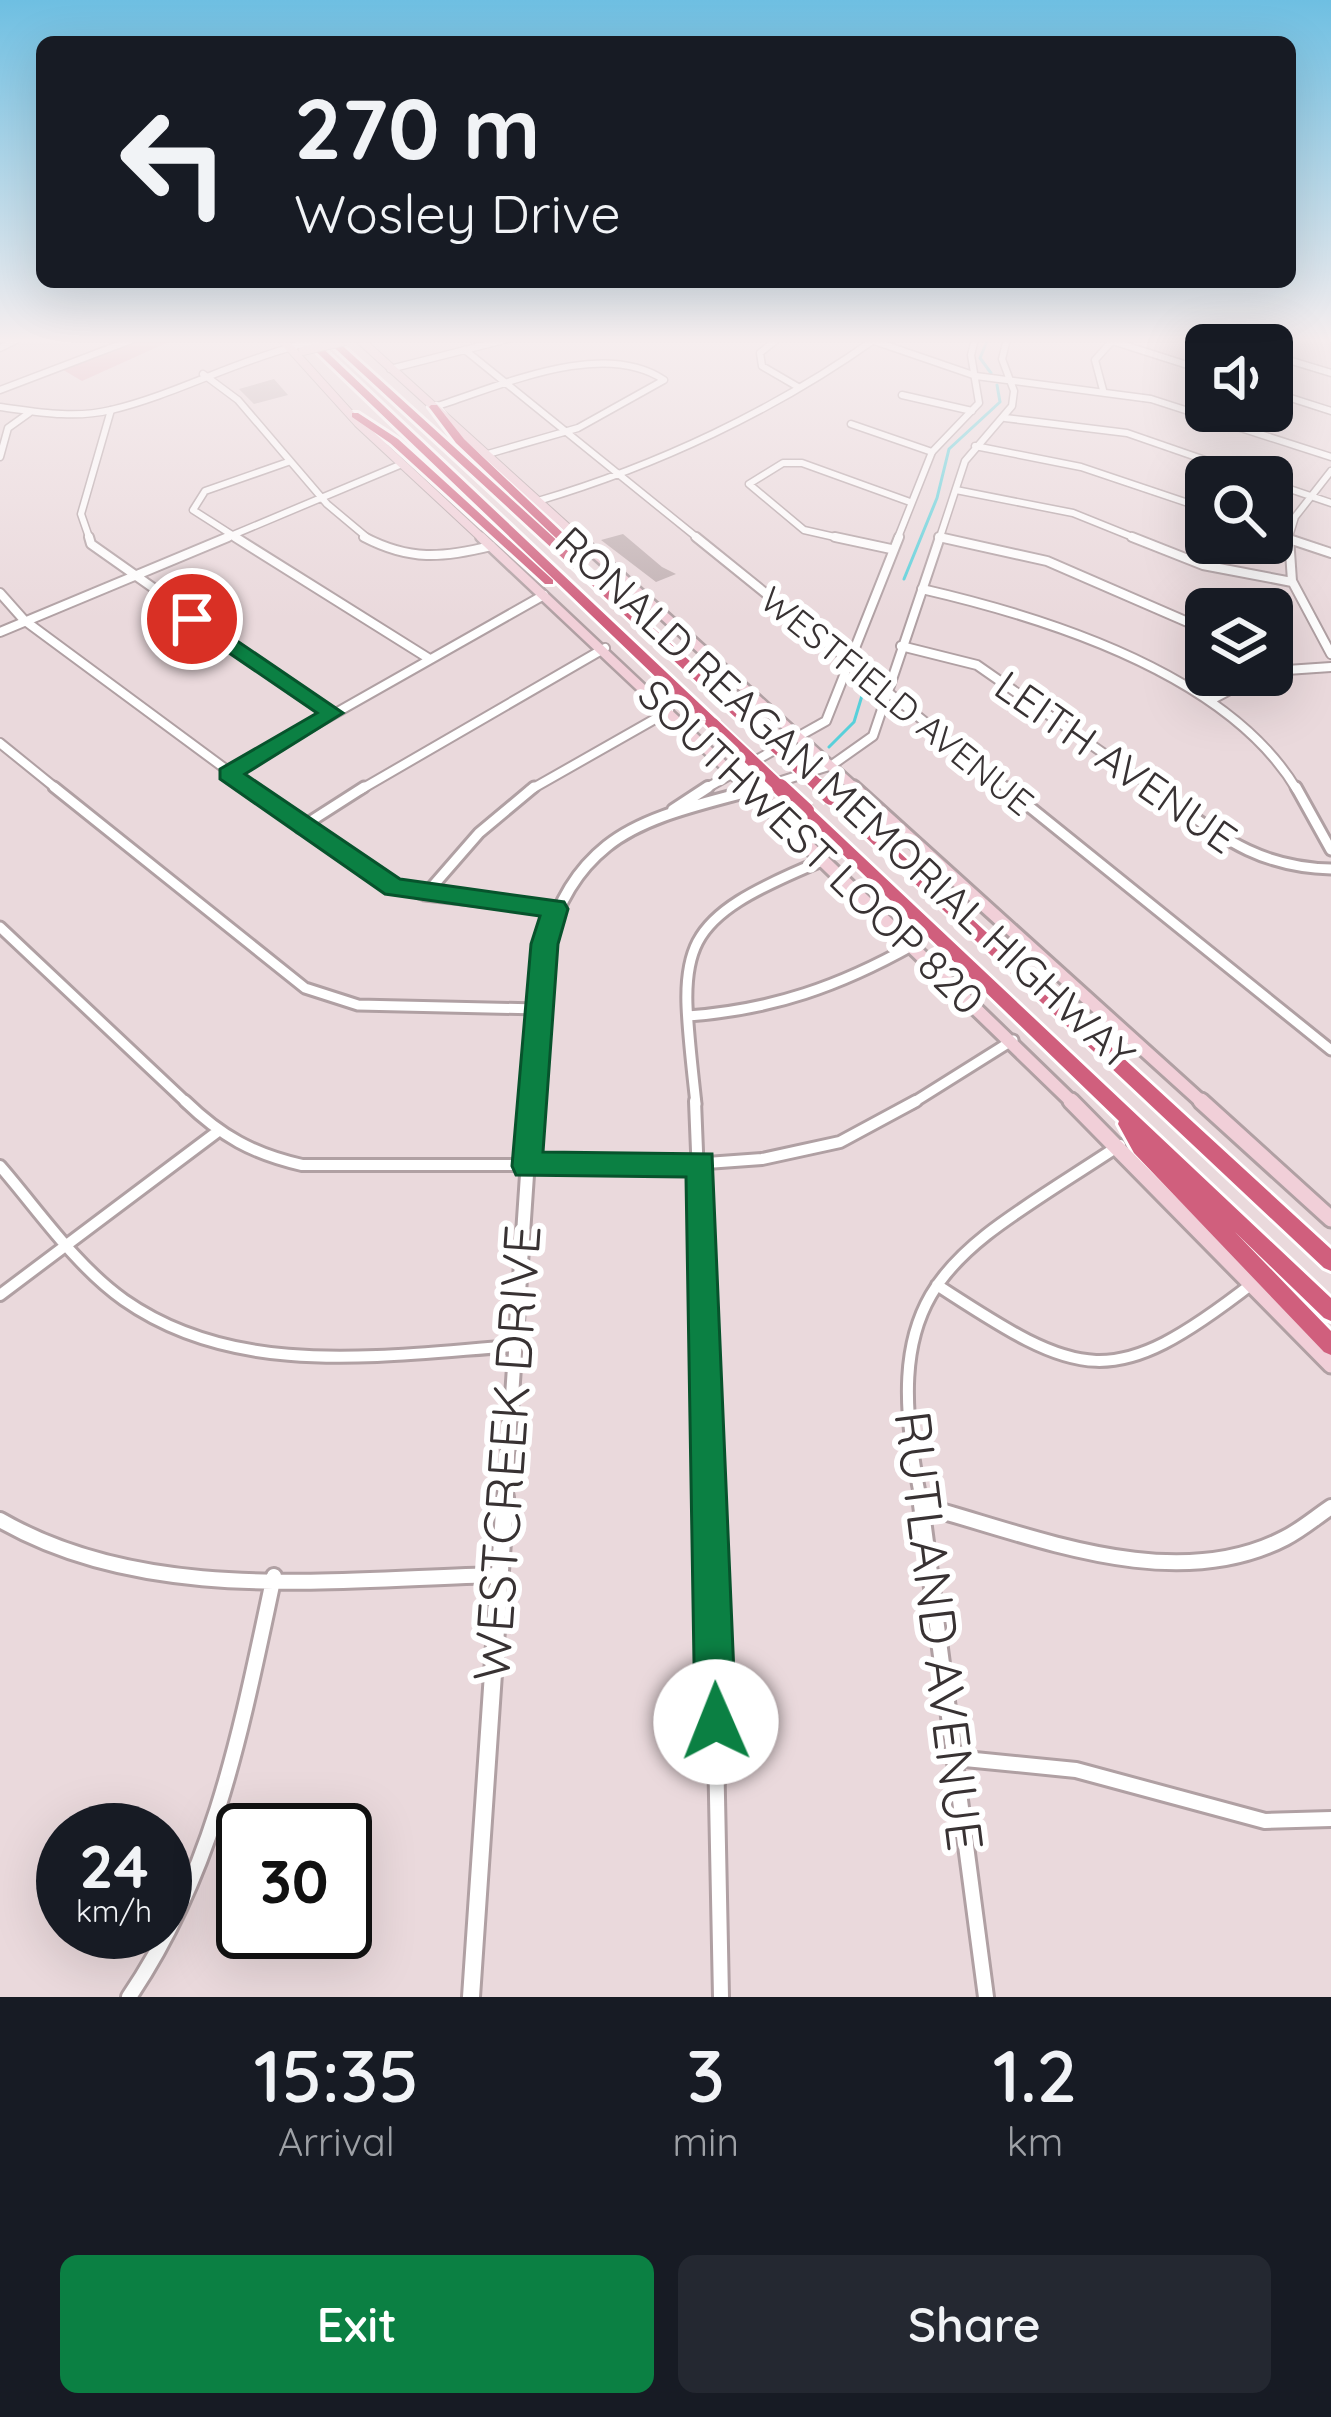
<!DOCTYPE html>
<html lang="en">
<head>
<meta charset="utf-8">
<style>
  :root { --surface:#171b24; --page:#242831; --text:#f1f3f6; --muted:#9ea1a6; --accent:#0b8043 }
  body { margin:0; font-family:Quicksand,sans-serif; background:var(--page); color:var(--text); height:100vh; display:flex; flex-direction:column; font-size:45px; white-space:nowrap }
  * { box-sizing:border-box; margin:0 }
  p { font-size:39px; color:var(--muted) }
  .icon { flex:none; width:66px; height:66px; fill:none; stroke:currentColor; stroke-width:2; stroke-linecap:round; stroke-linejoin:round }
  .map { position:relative; height:1997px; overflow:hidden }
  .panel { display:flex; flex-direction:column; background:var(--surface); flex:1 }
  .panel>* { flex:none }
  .guide { position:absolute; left:36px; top:36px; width:1260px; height:252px; border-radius:18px; box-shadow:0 12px 48px #0002; background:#171b24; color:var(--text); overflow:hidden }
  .fabs { position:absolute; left:1185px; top:324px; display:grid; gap:24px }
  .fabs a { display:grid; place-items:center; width:108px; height:108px; border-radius:18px; background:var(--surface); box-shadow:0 12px 48px #0002; font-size:60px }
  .speed { position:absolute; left:36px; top:1803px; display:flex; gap:24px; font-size:60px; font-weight:700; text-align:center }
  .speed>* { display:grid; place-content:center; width:156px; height:156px; border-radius:50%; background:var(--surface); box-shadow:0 12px 48px #0002; line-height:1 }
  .speed small { font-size:30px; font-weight:400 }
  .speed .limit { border:6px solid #111; border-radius:18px; background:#fff; color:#111 }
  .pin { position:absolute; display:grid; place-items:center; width:102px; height:102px; color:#fff; margin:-51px; border:6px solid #fff; border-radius:50%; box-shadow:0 3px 12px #0007 }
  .me { position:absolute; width:132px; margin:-66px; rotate:359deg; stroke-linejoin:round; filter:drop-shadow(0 0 9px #0008) }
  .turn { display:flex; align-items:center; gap:42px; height:252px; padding:0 60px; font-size:54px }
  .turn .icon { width:156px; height:156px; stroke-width:2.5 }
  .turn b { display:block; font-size:84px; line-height:102px }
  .eta { display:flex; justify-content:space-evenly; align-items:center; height:204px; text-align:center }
  .eta b { font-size:72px; font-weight:600; line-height:84px }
  .primary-button { display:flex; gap:24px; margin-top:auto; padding:24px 60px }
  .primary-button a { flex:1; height:138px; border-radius:18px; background:var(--accent); color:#fff; font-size:48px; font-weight:600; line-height:138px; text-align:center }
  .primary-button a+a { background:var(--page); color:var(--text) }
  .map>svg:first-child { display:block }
  .green { fill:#e2a8b4 }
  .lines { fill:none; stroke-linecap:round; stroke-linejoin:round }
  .stream { stroke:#58d0da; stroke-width:3 }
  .building { fill:#c1b1b3 }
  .minor-far4-casing { stroke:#b0a0a3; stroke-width:9 }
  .minor-far3-casing { stroke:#b0a0a3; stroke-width:12 }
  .minor-far2-casing { stroke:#b0a0a3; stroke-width:15 }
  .minor-far1-casing { stroke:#b0a0a3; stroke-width:16 }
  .minor-casing { stroke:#b0a0a3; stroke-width:20 }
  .tertiary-far4-casing { stroke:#b0a0a3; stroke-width:9 }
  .tertiary-far3-casing { stroke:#b0a0a3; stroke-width:12 }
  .tertiary-far2-casing { stroke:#b0a0a3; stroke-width:16 }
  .tertiary-far1-casing { stroke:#b0a0a3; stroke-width:18 }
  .tertiary-casing { stroke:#b0a0a3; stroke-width:22 }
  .secondary-far3-casing { stroke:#b0a0a3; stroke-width:10 }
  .secondary-far2-casing { stroke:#b0a0a3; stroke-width:14 }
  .secondary-far1-casing { stroke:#b0a0a3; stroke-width:18 }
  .secondary-casing { stroke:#b0a0a3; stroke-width:21 }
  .motorway-casing { stroke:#fff; stroke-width:6 }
  .minor-far4 { stroke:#fff; stroke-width:6 }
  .minor-far3 { stroke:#fff; stroke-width:8 }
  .minor-far2 { stroke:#fff; stroke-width:9 }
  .minor-far1 { stroke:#fff; stroke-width:10 }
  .minor { stroke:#fff; stroke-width:14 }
  .tertiary-far4 { stroke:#fff; stroke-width:6 }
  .tertiary-far3 { stroke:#fff; stroke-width:8 }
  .tertiary-far2 { stroke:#fff; stroke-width:10 }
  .tertiary-far1 { stroke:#fff; stroke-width:12 }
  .tertiary { stroke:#fff; stroke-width:16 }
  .secondary-far3 { stroke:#f1cfd8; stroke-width:8 }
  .secondary-far2 { stroke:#f1cfd8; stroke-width:9 }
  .secondary-far1 { stroke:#f1cfd8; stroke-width:12 }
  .secondary { stroke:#f1cfd8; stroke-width:15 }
  .motorway { fill:#d05f7d; fill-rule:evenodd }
  .tertiary-bridge-casing { stroke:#b0a0a3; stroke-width:9; stroke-linecap:butt }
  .secondary-bridge-casing { stroke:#b0a0a3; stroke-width:10; stroke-linecap:butt }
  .motorway-bridge-far1-casing { stroke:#fff; stroke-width:16; stroke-linecap:butt }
  .motorway-bridge-casing { stroke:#fff; stroke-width:22; stroke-linecap:butt }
  .tertiary-bridge { stroke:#fff; stroke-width:6 }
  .secondary-bridge { stroke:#f1cfd8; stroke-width:8 }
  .motorway-bridge-far1 { stroke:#d05f7d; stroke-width:12 }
  .motorway-bridge { stroke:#d05f7d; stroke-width:16 }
  .route { fill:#0b8043; stroke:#07532c; stroke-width:3 }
  .labels { text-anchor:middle; stroke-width:12; stroke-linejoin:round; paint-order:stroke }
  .far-street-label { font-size:36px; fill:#383233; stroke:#fff }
  .street-label { font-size:42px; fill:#383233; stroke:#fff }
  .near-street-label { font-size:51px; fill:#383233; stroke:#fff }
</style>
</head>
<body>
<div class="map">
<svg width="1331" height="1997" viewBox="0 0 1331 1997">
  <rect width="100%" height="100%" fill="#ead9dc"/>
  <path class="green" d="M134,339H175L82,381L60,368Z"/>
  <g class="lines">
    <path class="stream" d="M988,339L980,358L991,373
      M904,579L937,498L949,449L1000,402L997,385
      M829,747L854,722L864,689"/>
  </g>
  <path class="building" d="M274,379L288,395L254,404L239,389Z
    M623,534L662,567L676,574L656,582L601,540Z"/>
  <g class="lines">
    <defs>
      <path id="minor-far4" d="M777,339L760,353L762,366L798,387
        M1106,339L1206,371
        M1220,339L1238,345
        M874,341L976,376
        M0,348L18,339
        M465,350L700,540
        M1272,355L1331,373
        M390,369L508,339
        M203,374L238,400L327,504L370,540
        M0,390L134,339
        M1103,390L1095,360L1112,341
        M1272,392L1331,411
        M902,395L972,411
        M434,407C499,387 601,338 664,380L578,428L488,454
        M1005,418L1127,433L1254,477
        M851,424L932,452
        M975,446L1081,467L1206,509
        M0,457L8,428L29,413
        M1272,483L1331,503
        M956,490L1073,513L1140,540
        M538,501C656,466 774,411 875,339
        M1272,533L1292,540
        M939,537L951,540
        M90,540L81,514L111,410
        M221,540L402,464
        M240,540L193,510L205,491L288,462
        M848,540L804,530L749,484L783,463H802L910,502
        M1288,540L1295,517L1331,471"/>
      <path id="minor-far3" d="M89,537L91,544L332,714
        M235,537L428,658
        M364,537C410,561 442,558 491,546
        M696,537L1009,790
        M835,537L891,549
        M939,537L1047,561L1206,630
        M1132,537L1203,565L1292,582
        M1283,537L1331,553
        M1289,537L1292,581L1331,654
        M922,589C1048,618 1228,674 1297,790
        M0,593L24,620L254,790
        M0,632L228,537
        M901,646L977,665L1156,790
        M1272,671L1331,667
        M1211,700L1258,675
        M0,743L58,790
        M228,774L544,595
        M360,790L605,648
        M530,790L669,711"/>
      <path id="minor-far2" d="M54,787L305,988L358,1005L538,1009
        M250,787L372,877L425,895L555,909
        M1005,787L1331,1050
        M1151,787C1214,830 1251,867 1331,869
        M1296,787L1331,850
        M300,828L364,787
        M425,895L479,833L534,787
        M0,927L188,1104
        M688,1016C772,1010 840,986 913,945
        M696,1104C679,945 669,924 824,860
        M911,1104L1013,1040"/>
      <path id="minor-far1" d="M185,1101C221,1136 253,1154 302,1165H679L762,1159L840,1142L916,1101
        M695,1101L711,1500
        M0,1166C39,1211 75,1265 124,1300C238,1380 385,1355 515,1346
        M937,1285C1082,1380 1111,1393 1253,1283
        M0,1295L217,1132
        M921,1500C875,1278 952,1256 1120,1145"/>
      <path id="minor" d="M711,1497L721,1997
        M920,1497L986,1997
        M923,1506C1034,1536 1173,1596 1285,1538C1301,1530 1316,1517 1331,1507
        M0,1520C147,1605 336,1579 499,1575
        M955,1758L1076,1770L1265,1821L1331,1819
        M129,1997C216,1869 242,1725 274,1576"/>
      <path id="tertiary-far4" d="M976,376L1151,399L1331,457
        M0,407C37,412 74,419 111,410C174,395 233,362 296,346
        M897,540L932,452L979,403L971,355L975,339
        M939,540L965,461L1012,406L1014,391L1002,359L1007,339"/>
      <path id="tertiary-far3" d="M703,790L826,721L899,537
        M753,790L832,765L873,736L940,537"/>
      <path id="tertiary-far2" d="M673,810L708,787
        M532,1104C538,1014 529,908 607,846C648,813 714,802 763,787"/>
      <path id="tertiary-far1" d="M505,1500L532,1101"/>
      <path id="tertiary" d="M471,1997L505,1497"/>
      <path id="secondary-far3" d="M282,339L358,423L484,540
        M359,339L581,540"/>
      <path id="secondary-far2" d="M481,537L750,790
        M577,537L857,790"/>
      <path id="secondary-far1" d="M747,787L1074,1104
        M853,787L1204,1104"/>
      <path id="secondary" d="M1071,1101L1331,1365
        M1201,1101L1331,1219"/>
      <path id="motorway" d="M303,339H313L718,721V727H708Z
        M325,339H335L746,712V718H736Z
        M431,405H437L464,439L565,535V539H557L456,443L429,407Z
        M352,413H358L398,439L553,580V584H545L390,443L352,417Z
        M831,792L836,794L1331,1249V1271L1324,1268L826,800L824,797L826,794Z
        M806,806L811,808L1331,1298V1321L1324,1318L1235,1232L1331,1331V1355L1324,1352L1134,1153L1118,1124L1119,1121L801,814L799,811L801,808Z"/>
    </defs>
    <use href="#minor-far4" class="minor-far4-casing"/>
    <use href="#minor-far3" class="minor-far3-casing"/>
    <use href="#minor-far2" class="minor-far2-casing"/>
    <use href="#minor-far1" class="minor-far1-casing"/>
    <use href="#minor" class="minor-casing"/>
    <use href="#tertiary-far4" class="tertiary-far4-casing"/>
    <use href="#tertiary-far3" class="tertiary-far3-casing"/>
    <use href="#tertiary-far2" class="tertiary-far2-casing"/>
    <use href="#tertiary-far1" class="tertiary-far1-casing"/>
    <use href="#tertiary" class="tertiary-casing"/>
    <use href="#secondary-far3" class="secondary-far3-casing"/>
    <use href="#secondary-far2" class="secondary-far2-casing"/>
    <use href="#secondary-far1" class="secondary-far1-casing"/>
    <use href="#secondary" class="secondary-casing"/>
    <use href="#motorway" class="motorway-casing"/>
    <use href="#minor-far4" class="minor-far4"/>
    <use href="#minor-far3" class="minor-far3"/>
    <use href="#minor-far2" class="minor-far2"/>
    <use href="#minor-far1" class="minor-far1"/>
    <use href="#minor" class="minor"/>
    <use href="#tertiary-far4" class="tertiary-far4"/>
    <use href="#tertiary-far3" class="tertiary-far3"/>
    <use href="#tertiary-far2" class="tertiary-far2"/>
    <use href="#tertiary-far1" class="tertiary-far1"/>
    <use href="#tertiary" class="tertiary"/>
    <use href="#secondary-far3" class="secondary-far3"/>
    <use href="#secondary-far2" class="secondary-far2"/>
    <use href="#secondary-far1" class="secondary-far1"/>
    <use href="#secondary" class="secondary"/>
    <use href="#motorway" class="motorway"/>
    <defs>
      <path id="tertiary-bridge" d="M298,345L323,339"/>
      <path id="secondary-bridge" d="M303,351L346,341"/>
      <path id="motorway-bridge-far1" d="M741,715L823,790
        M713,724L783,790"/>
      <path id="motorway-bridge" d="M780,787L806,811
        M820,787L831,797"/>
    </defs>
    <use href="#tertiary-bridge" class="tertiary-bridge-casing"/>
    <use href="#secondary-bridge" class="secondary-bridge-casing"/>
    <use href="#motorway-bridge-far1" class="motorway-bridge-far1-casing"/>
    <use href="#motorway-bridge" class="motorway-bridge-casing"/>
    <use href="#tertiary-bridge" class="tertiary-bridge"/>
    <use href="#secondary-bridge" class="secondary-bridge"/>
    <use href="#motorway-bridge-far1" class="motorway-bridge-far1"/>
    <use href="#motorway-bridge" class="motorway-bridge"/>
  </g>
  <linearGradient id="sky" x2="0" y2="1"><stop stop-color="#6ebfe2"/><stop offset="0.55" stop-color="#f6eeef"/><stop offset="1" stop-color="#f6eeef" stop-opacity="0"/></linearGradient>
  <rect width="1331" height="619" fill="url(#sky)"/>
  <path class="route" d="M185,615H199L343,713L245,774L400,879L564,902L568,909L558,944L543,1152L712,1154L736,1722L730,1737L716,1743L701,1737L695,1722L686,1177L516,1175L512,1166L531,944L540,916L385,894L220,779V769L317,713L185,623Z"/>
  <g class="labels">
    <g class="far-street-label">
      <text transform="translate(897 701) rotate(39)" y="13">WESTFIELD AVENUE</text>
    </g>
    <g class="street-label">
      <text transform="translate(1116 762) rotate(35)" y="15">LEITH AVENUE</text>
      <text transform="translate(845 798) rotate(43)" y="15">RONALD REAGAN MEMORIAL HIGHWAY</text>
      <text transform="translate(811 847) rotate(44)" y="15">SOUTHWEST LOOP 820</text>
    </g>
    <g class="near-street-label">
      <text transform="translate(507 1453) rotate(-86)" y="18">WESTCREEK DRIVE</text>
      <text transform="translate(939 1631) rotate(83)" y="18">RUTLAND AVENUE</text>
    </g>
  </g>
</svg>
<div class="fabs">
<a><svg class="icon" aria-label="sound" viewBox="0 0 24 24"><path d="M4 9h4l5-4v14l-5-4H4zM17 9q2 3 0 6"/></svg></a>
<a><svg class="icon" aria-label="search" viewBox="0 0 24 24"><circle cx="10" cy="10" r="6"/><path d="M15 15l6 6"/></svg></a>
<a><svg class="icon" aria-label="layers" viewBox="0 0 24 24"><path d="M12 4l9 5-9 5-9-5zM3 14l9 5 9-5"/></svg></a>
</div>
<div class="speed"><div>24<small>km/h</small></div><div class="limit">30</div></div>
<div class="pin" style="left:192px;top:619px;background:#d93025"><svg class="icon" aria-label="arrive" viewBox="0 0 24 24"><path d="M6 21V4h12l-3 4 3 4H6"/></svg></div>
<svg class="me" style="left:716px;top:1722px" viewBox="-20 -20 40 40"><circle r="19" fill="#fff"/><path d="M0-13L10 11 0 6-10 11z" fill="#0b8043"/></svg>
<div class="guide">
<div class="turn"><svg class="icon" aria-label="left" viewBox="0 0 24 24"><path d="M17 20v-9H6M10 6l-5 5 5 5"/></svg><div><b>270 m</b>Wosley Drive</div></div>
</div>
</div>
<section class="panel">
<div class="eta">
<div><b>15:35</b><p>Arrival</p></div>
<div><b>3</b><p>min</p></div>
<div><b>1.2</b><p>km</p></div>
</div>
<div class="primary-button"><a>Exit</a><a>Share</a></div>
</section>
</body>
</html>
